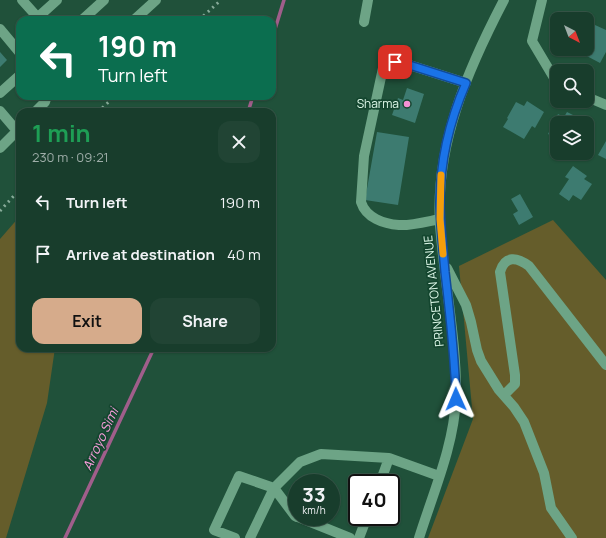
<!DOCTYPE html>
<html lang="en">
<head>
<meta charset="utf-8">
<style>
  :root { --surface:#183d2c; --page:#214434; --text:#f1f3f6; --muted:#9faea9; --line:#365648; --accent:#d6ab8b }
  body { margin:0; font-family:Manrope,sans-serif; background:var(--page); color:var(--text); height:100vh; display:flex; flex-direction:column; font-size:15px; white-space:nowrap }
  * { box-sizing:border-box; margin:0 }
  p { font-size:13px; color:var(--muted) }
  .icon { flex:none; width:22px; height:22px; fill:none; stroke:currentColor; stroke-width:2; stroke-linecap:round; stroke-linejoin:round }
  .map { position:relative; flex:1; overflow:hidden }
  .sheet { position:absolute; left:16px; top:108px; width:260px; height:244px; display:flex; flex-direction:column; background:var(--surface); border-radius:12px; box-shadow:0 1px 3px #0004,0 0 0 1px var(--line) }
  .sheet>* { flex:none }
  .hud { position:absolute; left:16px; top:16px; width:260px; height:84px; border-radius:12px; box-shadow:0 1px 3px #0004,0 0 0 1px var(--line); background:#0b6e4f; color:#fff; overflow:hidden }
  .needle { width:26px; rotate:138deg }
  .buttons { position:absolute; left:550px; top:12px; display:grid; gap:8px }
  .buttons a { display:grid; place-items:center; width:44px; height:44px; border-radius:8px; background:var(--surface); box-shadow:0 1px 3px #0004,0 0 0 1px var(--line); font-size:20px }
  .speed { position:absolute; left:288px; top:474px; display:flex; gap:8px; font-size:20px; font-weight:700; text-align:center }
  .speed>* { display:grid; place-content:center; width:52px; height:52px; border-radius:50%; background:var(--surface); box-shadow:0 1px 3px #0004,0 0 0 1px var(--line); line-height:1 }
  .speed small { font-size:10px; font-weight:400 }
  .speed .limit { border:2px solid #111; border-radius:6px; background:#fff; color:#111 }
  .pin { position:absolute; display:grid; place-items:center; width:34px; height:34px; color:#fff; margin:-17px; border-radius:8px; box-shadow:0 2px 6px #0006 }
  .me { position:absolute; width:44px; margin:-22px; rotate:359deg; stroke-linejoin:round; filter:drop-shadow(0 0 3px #0008) }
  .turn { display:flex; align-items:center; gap:14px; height:84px; padding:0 16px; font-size:18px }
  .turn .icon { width:52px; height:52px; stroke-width:2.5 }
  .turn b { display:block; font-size:28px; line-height:34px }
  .round { display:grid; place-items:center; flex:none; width:42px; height:42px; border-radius:12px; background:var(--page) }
  .summary { display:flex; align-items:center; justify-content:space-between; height:68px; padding:0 16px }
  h1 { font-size:24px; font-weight:700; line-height:30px; color:#1e9e55 }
  .button { display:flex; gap:8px; margin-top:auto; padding:8px 16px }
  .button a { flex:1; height:46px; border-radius:12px; background:var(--accent); color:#111; font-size:16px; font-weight:700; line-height:46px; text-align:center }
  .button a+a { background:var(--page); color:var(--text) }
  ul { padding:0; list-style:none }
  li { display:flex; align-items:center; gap:12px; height:52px; padding:0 16px }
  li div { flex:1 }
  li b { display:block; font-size:15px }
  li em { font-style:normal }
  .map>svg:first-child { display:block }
  .green { fill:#655d2b }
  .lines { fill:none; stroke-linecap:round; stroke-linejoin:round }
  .stream { stroke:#a05e8b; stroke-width:3.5 }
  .building { fill:#3d7b70 }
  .minor { stroke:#6da486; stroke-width:10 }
  .rail { stroke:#87ab99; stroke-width:3; stroke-dasharray:2 4; stroke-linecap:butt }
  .route-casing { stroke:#114b97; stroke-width:10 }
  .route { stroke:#1a73e8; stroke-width:7 }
  .slow { stroke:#f59e0b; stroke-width:7 }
  .poi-dot { fill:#f491d4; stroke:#14462f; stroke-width:1.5 }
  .labels { text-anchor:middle; stroke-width:3.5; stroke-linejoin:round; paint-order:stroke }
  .poi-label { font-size:12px; fill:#dff9ea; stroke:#14462f; text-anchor:end }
  .street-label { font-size:12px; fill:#dff9ea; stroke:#14462f }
  .water-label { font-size:13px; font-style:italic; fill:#fc9fde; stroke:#14462f }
</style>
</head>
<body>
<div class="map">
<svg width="606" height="538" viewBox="0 0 606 538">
  <rect width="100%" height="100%" fill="#20513a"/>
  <path class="green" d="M20,216V348H55L47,403L6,538H0V239Z
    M553,220L606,280V538H428L473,419L459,266Z"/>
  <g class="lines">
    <path class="stream" d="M272,39L284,0
      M248,112L253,96
      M65,538L154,348"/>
  </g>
  <path class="building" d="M572,12L586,19H561L563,15L569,18Z
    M595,25L606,30V52L600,63L581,53L583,49H587V41Z
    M557,27V42L551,39Z
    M0,52L7,60L0,67Z
    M407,88L424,94L415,123L392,115L398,98L403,100Z
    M527,101L544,112L535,128L532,126L524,139L503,127L508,119L507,118L516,102L524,106Z
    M567,112L585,121L584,123H557V139L548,134L558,114L564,117Z
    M377,132L409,137L398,205L365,200Z
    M606,141V159L598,155Z
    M573,166L587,176L584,179L592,184L581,200L573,195L569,201L559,194L569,179L565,177Z
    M520,194L533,217L519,225L513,214L518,211L511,199Z"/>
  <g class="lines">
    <path class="minor" d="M22,0L40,20
      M542,0L532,41L557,83
      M37,18L57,0
      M82,20L104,0
      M134,20L156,0
      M364,22L368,0
      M0,29L20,53
      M0,93L20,75
      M587,97L606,105
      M0,111L17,131
      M35,112L45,102L47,96
      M0,148L20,128
      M440,219C429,221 410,226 399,225C384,224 366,218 361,202L364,156L383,68C388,62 392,61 400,62L466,83
      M447,268L466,305L471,322L477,350L481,361L499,390L514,407L524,422L544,473L551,508L572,538
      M504,395L515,384V375L500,272C505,255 517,257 529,266L606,365
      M380,483L389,458L439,476
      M297,517L295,516L274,488L300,462L321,454L389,458
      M298,517L350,538
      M235,538L214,530L239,476L274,488L250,538
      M359,538L367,517
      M419,538C433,493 454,446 456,398C457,340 444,282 440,224C435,144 468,69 504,0"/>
    <path class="rail" d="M199,20L221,0
      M98,112L115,96
      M0,211L20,189"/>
  </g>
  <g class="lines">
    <defs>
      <path id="route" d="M395,62H400L466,83C450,120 440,162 440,202C440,225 443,248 445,272C450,314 455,357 456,399"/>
    </defs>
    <use href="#route" class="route-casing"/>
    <use href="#route" class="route"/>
    <path class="slow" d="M441,175L440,219L443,254"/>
  </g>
  <circle class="poi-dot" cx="407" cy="104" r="4"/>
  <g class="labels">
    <g class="poi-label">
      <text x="399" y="108">Sharma</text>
    </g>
    <g class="street-label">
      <text transform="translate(434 291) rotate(-96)" y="4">PRINCETON AVENUE</text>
    </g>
    <g class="water-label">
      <text transform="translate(100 439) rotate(-65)" y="5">Arroyo Simi</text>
    </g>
  </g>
</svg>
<div class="buttons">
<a><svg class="needle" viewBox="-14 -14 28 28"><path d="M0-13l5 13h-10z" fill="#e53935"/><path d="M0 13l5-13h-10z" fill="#9faea9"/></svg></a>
<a><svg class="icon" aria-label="search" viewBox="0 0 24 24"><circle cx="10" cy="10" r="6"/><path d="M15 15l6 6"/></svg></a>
<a><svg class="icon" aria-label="layers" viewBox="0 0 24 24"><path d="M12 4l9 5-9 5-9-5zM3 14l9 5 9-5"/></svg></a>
</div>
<div class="speed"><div>33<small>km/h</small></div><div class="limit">40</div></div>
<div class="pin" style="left:395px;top:62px;background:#d93025"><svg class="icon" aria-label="arrive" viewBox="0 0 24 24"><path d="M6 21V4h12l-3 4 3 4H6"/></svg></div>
<svg class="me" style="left:456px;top:399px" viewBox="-20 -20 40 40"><path d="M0-17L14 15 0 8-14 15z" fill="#1a73e8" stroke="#fff" stroke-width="4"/></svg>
<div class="hud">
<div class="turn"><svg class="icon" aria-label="left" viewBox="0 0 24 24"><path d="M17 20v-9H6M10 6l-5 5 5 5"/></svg><div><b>190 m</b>Turn left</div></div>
</div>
<section class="sheet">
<div class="summary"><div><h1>1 min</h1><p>230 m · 09:21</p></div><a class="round"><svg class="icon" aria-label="close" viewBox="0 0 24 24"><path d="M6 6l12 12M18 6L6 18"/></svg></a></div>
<ul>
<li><svg class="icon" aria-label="left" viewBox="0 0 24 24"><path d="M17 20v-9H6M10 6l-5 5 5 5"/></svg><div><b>Turn left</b></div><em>190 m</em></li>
<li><svg class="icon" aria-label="arrive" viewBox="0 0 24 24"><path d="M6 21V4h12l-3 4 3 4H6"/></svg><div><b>Arrive at destination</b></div><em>40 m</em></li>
</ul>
<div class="button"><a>Exit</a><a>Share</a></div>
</section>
</div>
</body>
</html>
